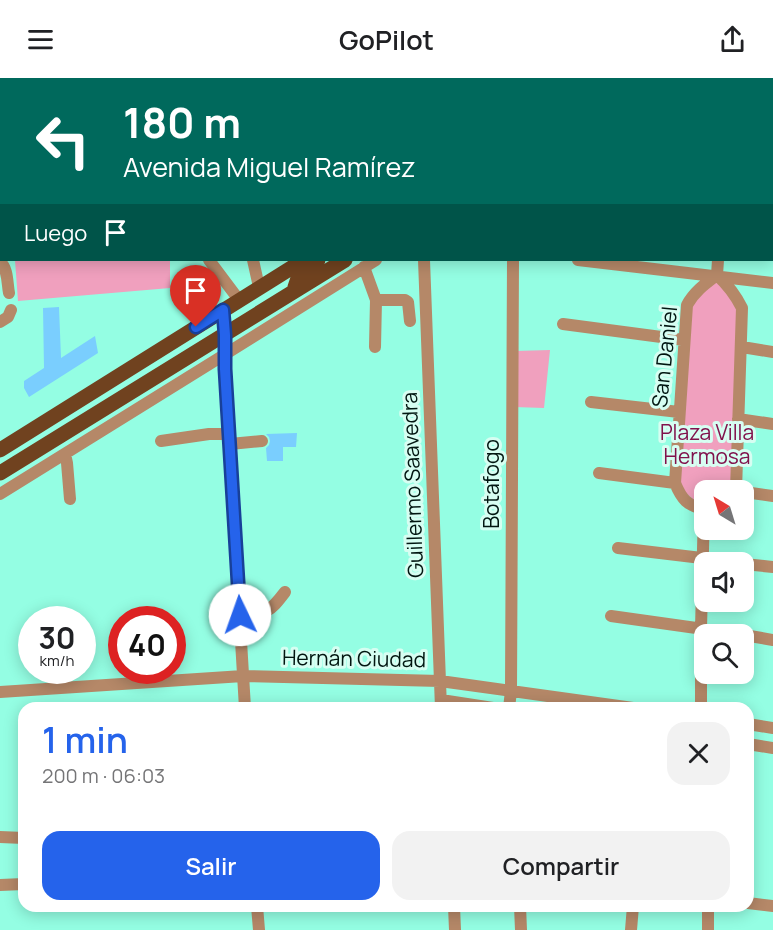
<!DOCTYPE html>
<html lang="es">
<head>
<meta charset="utf-8">
<style>
  :root { --surface:#fff; --page:#f2f2f2; --text:#202124; --muted:#757577; --accent:#2563eb }
  body { margin:0; font-family:Manrope,sans-serif; background:var(--page); color:var(--text); height:100vh; display:flex; flex-direction:column; font-size:22px; white-space:nowrap }
  * { box-sizing:border-box; margin:0 }
  p { font-size:20px; color:var(--muted) }
  .icon { flex:none; width:33px; height:33px; fill:none; stroke:currentColor; stroke-width:2; stroke-linecap:round; stroke-linejoin:round }
  .map { position:relative; flex:1; overflow:hidden }
  .panel { position:absolute; left:18px; top:624px; width:736px; height:210px; display:flex; flex-direction:column; background:var(--surface); border-radius:18px; box-shadow:0 3px 15px #0003 }
  .panel>* { flex:none }
  .guide { position:absolute; left:0px; top:0px; width:774px; height:183px; box-shadow:0 3px 15px #0003; background:#00695c; color:#fff; overflow:hidden }
  .needle { width:39px; rotate:322deg }
  .fabs { position:absolute; left:694px; top:402px; display:grid; gap:12px }
  .fabs a { display:grid; place-items:center; width:60px; height:60px; border-radius:12px; background:var(--surface); box-shadow:0 3px 15px #0003; font-size:30px }
  .speed { position:absolute; left:18px; top:528px; display:flex; gap:12px; font-size:30px; font-weight:700; text-align:center }
  .speed>* { display:grid; place-content:center; width:78px; height:78px; border-radius:50%; background:var(--surface); box-shadow:0 3px 15px #0003; line-height:1 }
  .speed small { font-size:15px; font-weight:400 }
  .speed .limit { border:9px solid #d22; background:#fff; color:#111 }
  .pin { position:absolute; display:grid; place-items:center; width:51px; height:51px; color:#fff; margin:-62px -26px; border-radius:50% 50% 50% 0; rotate:-45deg; box-shadow:0 0 6px #0007 }
  .pin .icon { rotate:45deg }
  .me { position:absolute; width:66px; margin:-33px; rotate:357deg; stroke-linejoin:round; filter:drop-shadow(0 0 4px #0008) }
  .turn { display:flex; align-items:center; gap:21px; height:126px; padding:0 24px; font-size:27px }
  .turn .icon { width:78px; height:78px; stroke-width:2.5 }
  .turn b { display:block; font-size:42px; line-height:51px }
  .then { display:flex; align-items:center; height:57px; padding:0 24px; background:#0003; gap:12px; font-size:22px }
  .round { display:grid; place-items:center; flex:none; width:63px; height:63px; border-radius:18px; background:var(--page) }
  .headline { display:flex; align-items:center; justify-content:space-between; height:102px; padding:0 24px }
  h1 { font-size:36px; font-weight:600; line-height:45px; color:var(--accent) }
  .action { display:flex; gap:12px; margin-top:auto; padding:12px 24px }
  .action a { flex:1; height:69px; border-radius:18px; background:var(--accent); color:#fff; font-size:24px; font-weight:600; line-height:69px; text-align:center }
  .action a+a { background:var(--page); color:var(--text) }
  header { display:flex; justify-content:space-between; align-items:center; height:78px; padding:0 24px; background:var(--surface); font-size:27px; font-weight:600 }
  .map>svg:first-child { display:block }
  .green { fill:#f0a0be }
  .building { fill:#7acefe }
  .lines { fill:none; stroke-linecap:round; stroke-linejoin:round }
  .minor { stroke:#b58868; stroke-width:12 }
  .major { stroke:#70421f; stroke-width:15 }
  .route-casing { stroke:#184099; stroke-width:15 }
  .route { stroke:#2563eb; stroke-width:10 }
  .labels { text-anchor:middle; stroke-width:6; stroke-linejoin:round; paint-order:stroke }
  .street-label { font-size:21px; fill:#011611; stroke:#d7fef2 }
  .park-label { font-size:21px; fill:#81124c; stroke:#d7fef2 }
</style>
</head>
<body>
<header><svg class="icon" aria-label="menu" viewBox="0 0 24 24"><path d="M4 6h16M4 12h16M4 18h16"/></svg>GoPilot<svg class="icon" aria-label="share" viewBox="0 0 24 24"><path d="M12 15V3M7 8l5-5 5 5M5 13v7h14v-7"/></svg></header>
<div class="map">
<svg width="773" height="852" viewBox="0 0 773 852">
  <rect width="100%" height="100%" fill="#94fee3"/>
  <path class="green" d="M15,182H170V210L18,223Z
    M717,197L742,230L736,412H705V432L675,405L687,227Z
    M550,272L544,330L514,329L515,273Z"/>
  <path class="building" d="M59,229L61,280L95,258L98,275L29,319L24,310V303L44,290L43,230Z
    M297,355L296,369H283V383H267L266,370L269,367L270,363L269,359L266,356Z"/>
  <g class="lines">
    <path class="minor" d="M318,0V2
      M477,0V2
      M725,0V2
      M665,2L667,0
      M772,8H773
      M0,27H2
      M772,59H773
      M772,132H773
      M0,172H2
      M209,182L239,222
      M253,182L259,209
      M424,182L441,630
      M578,182L773,205
      M0,184C8,190 7,204 9,215
      M364,189L376,222H405L408,224L410,243
      M717,197C728,207 735,216 742,230L736,412
      M717,197L718,182
      M223,232L225,257L224,277L245,630
      M0,244L8,239L11,232
      M563,246L684,262
      M375,269L376,222
      M742,269L773,274
      M591,324L679,334
      M738,341L773,346
      M161,363L209,356H229
      M230,366L262,363
      M65,376L67,385L70,421
      M599,395L675,405
      M744,414L773,418
      M0,416L224,277L376,182
      M705,432C687,427 682,422 675,405L687,227C694,214 705,206 717,197
      M618,470L735,484
      M744,486L773,489
      M240,536C267,536 269,535 285,514
      M611,538L739,556
      M744,557L773,562
      M0,614L243,598L440,603L633,630
      M441,622L493,630
      M509,630L511,613L513,182
      M701,630V550L704,432
      M748,646L773,650
      M748,666L773,670
      M0,759L24,760
      M0,807L24,806
      M748,825L773,828
      M257,828L259,852
      M454,828L455,852
      M520,828L521,852
      M631,852L633,828
      M708,852V828"/>
    <path class="major" d="M592,2L594,0
      M634,2L637,0
      M295,209L297,203L318,182
      M0,372L304,182
      M0,395L345,182"/>
  </g>
  <g class="lines">
    <defs>
      <path id="route" d="M196,249L223,232L225,257V291L240,537"/>
    </defs>
    <use href="#route" class="route-casing"/>
    <use href="#route" class="route"/>
  </g>
  <g class="labels">
    <g class="street-label">
      <text transform="translate(665 279) rotate(-84)" y="7">San Daniel</text>
      <text transform="translate(492 406) rotate(-90)" y="7">Botafogo</text>
      <text transform="translate(413 407) rotate(-92)" y="7">Guillermo Saavedra</text>
      <text transform="translate(354 581) rotate(1)" y="7">Hernán Ciudad</text>
    </g>
    <g class="park-label">
      <text x="707" y="362">Plaza Villa<tspan x="707" dy="24">Hermosa</tspan></text>
    </g>
  </g>
</svg>
<div class="fabs">
<a><svg class="needle" viewBox="-14 -14 28 28"><path d="M0-13l5 13h-10z" fill="#e53935"/><path d="M0 13l5-13h-10z" fill="#757577"/></svg></a>
<a><svg class="icon" aria-label="sound" viewBox="0 0 24 24"><path d="M4 9h4l5-4v14l-5-4H4zM17 9q2 3 0 6"/></svg></a>
<a><svg class="icon" aria-label="search" viewBox="0 0 24 24"><circle cx="10" cy="10" r="6"/><path d="M15 15l6 6"/></svg></a>
</div>
<div class="speed"><div>30<small>km/h</small></div><div class="limit">40</div></div>
<div class="pin" style="left:196px;top:249px;background:#d93025"><svg class="icon" aria-label="arrive" viewBox="0 0 24 24"><path d="M6 21V4h12l-3 4 3 4H6"/></svg></div>
<svg class="me" style="left:240px;top:537px" viewBox="-20 -20 40 40"><circle r="19" fill="#fff"/><path d="M0-13L10 11 0 6-10 11z" fill="#2563eb"/></svg>
<div class="guide">
<div class="turn"><svg class="icon" aria-label="left" viewBox="0 0 24 24"><path d="M17 20v-9H6M10 6l-5 5 5 5"/></svg><div><b>180 m</b>Avenida Miguel Ramírez</div></div>
<div class="then">Luego<svg class="icon" aria-label="arrive" viewBox="0 0 24 24"><path d="M6 21V4h12l-3 4 3 4H6"/></svg></div>
</div>
<section class="panel">
<div class="headline"><div><h1>1 min</h1><p>200 m · 06:03</p></div><a class="round"><svg class="icon" aria-label="close" viewBox="0 0 24 24"><path d="M6 6l12 12M18 6L6 18"/></svg></a></div>
<div class="action"><a>Salir</a><a>Compartir</a></div>
</section>
</div>
</body>
</html>
